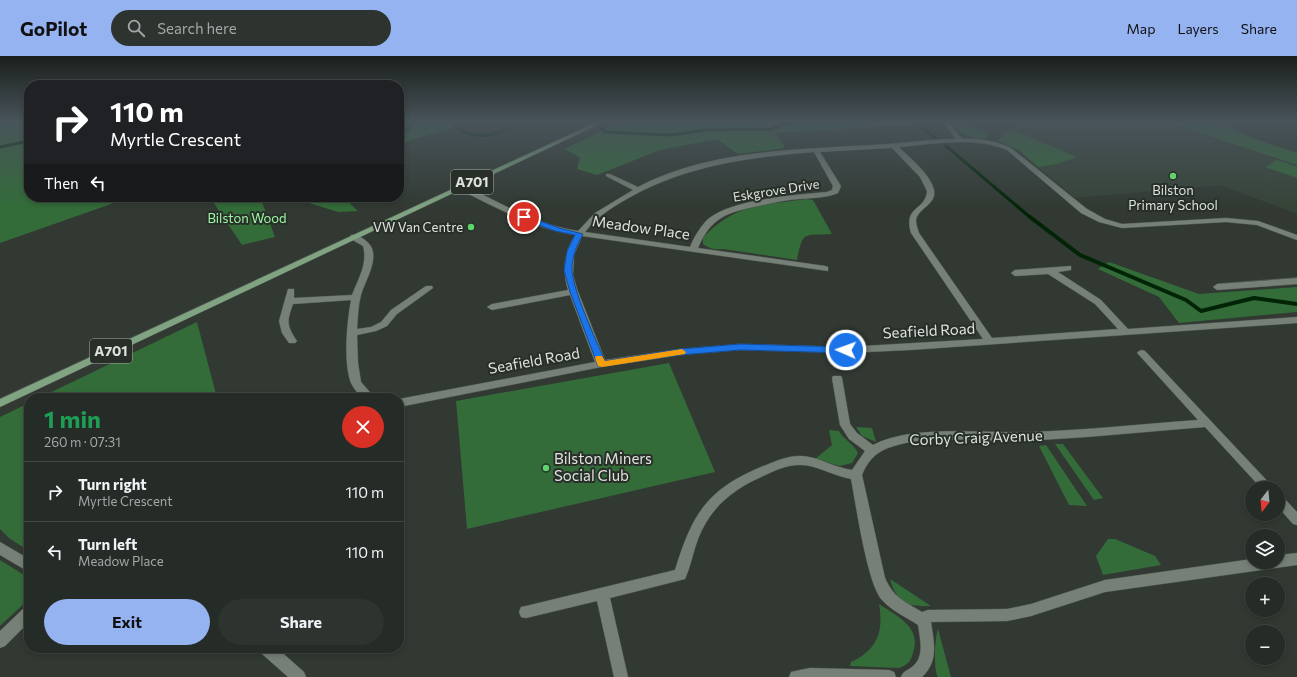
<!DOCTYPE html>
<html lang="en">
<head>
<meta charset="utf-8">
<style>
  :root { --surface:#252b26; --page:#2d332e; --text:#f1f3f6; --muted:#a3a7a7; --line:#424743; --accent:#95b2f1 }
  body { margin:0; font-family:Commissioner,sans-serif; background:var(--page); color:var(--text); height:100vh; display:flex; flex-direction:column; font-size:15px; white-space:nowrap }
  * { box-sizing:border-box; margin:0 }
  p { font-size:13px; color:var(--muted) }
  .icon { flex:none; width:22px; height:22px; fill:none; stroke:currentColor; stroke-width:2; stroke-linecap:round; stroke-linejoin:round }
  .map { position:relative; flex:1; overflow:hidden }
  .details { position:absolute; left:24px; top:337px; width:380px; height:260px; display:flex; flex-direction:column; background:var(--surface); border-radius:16px; box-shadow:0 2px 6px #0003,0 0 0 1px var(--line) }
  .details>* { flex:none }
  .hud { position:absolute; left:24px; top:24px; width:380px; height:122px; border-radius:16px; box-shadow:0 2px 6px #0003,0 0 0 1px var(--line); background:#202124; color:#fff; overflow:hidden }
  .needle { width:26px; rotate:196deg }
  .fabs { position:absolute; left:1245px; top:425px; display:grid; gap:8px }
  .fabs a { display:grid; place-items:center; width:40px; height:40px; border-radius:50%; background:var(--surface); box-shadow:0 2px 6px #0003,0 0 0 1px var(--line); font-size:20px }
  .pin { position:absolute; display:grid; place-items:center; width:34px; height:34px; color:#fff; margin:-17px; border:2px solid #fff; border-radius:50%; box-shadow:0 1px 4px #0007 }
  .me { position:absolute; width:44px; margin:-22px; rotate:272deg; stroke-linejoin:round; filter:drop-shadow(0 0 3px #0008) }
  .turn { display:flex; align-items:center; gap:14px; height:84px; padding:0 20px; font-size:18px }
  .turn .icon { width:52px; height:52px; stroke-width:2.5 }
  .turn b { display:block; font-size:28px; line-height:34px }
  .then { display:flex; align-items:center; height:38px; padding:0 20px; background:#0003; gap:8px; font-size:15px }
  .round { display:grid; place-items:center; flex:none; width:42px; height:42px; border-radius:21px; background:var(--page) }
  .head { display:flex; align-items:center; justify-content:space-between; height:68px; padding:0 20px }
  h1 { font-size:24px; font-weight:700; line-height:30px; color:#1e9e55 }
  .action { display:flex; gap:8px; margin-top:auto; padding:8px 20px }
  .action a { flex:1; height:46px; border-radius:24px; background:var(--accent); color:#111; font-size:16px; font-weight:700; line-height:46px; text-align:center }
  .action a+a { background:var(--page); color:var(--text) }
  ul { padding:0; list-style:none }
  li { display:flex; align-items:center; gap:12px; height:60px; padding:0 20px; border-top:1px solid var(--line) }
  li div { flex:1 }
  li b { display:block; font-size:15px }
  li em { font-style:normal }
  header { display:flex; align-items:center; gap:24px; box-sizing:border-box; height:56px; padding:0 20px; background:var(--accent); color:#111 }
  header strong { font-size:19px }
  nav { display:flex; gap:22px; margin-inline-start:auto; font-size:14px }
  .search { width:280px; height:36px; background:var(--page); display:flex; align-items:center; gap:10px; box-sizing:border-box; padding:0 14px; border-radius:22px; color:var(--muted); font-size:15px }
  .map>svg:first-child { display:block }
  .built { fill:#364337 }
  .green { fill:#336c39 }
  .lines { fill:none; stroke-linecap:round; stroke-linejoin:round }
  .stream-far1 { stroke:#012406; stroke-width:3 }
  .stream { stroke:#012406; stroke-width:4 }
  .minor-casing { stroke:#505750; stroke-width:1 }
  .major-casing { stroke:#505750; stroke-width:1 }
  .minor { fill:#768077; fill-rule:evenodd }
  .major { fill:#80a482; fill-rule:evenodd }
  .route { fill:#1a73e8; stroke:#114b97 }
  .slow { fill:#f59e0b }
  .poi-dot { fill:#5dd56c; stroke:#272f28; stroke-width:1.5 }
  .labels { text-anchor:middle; stroke-width:4; stroke-linejoin:round; paint-order:stroke }
  .far-street-label { font-size:13px; fill:#dde2dd; stroke:#272f28 }
  .far-poi-label { font-size:13px; fill:#dde2dd; stroke:#272f28 }
  .far-park-label { font-size:13px; fill:#9df7a4; stroke:#272f28 }
  .shield { fill:#272f28; stroke:#a6aca7; stroke-width:1 }
  .shield-label { font-size:14px; font-weight:bold; fill:#dde2dd }
  .street-label { font-size:15px; fill:#dde2dd; stroke:#272f28 }
  .poi-label { font-size:15px; fill:#dde2dd; stroke:#272f28; text-anchor:start }
</style>
</head>
<body>
<header>
<strong>GoPilot</strong>
<div class="search"><svg class="icon" aria-label="search" viewBox="0 0 24 24"><circle cx="10" cy="10" r="6"/><path d="M15 15l6 6"/></svg>Search here</div>
<nav><a>Map</a><a>Layers</a><a>Share</a></nav>
</header>
<div class="map">
<svg width="1297" height="621" viewBox="0 0 1297 621">
  <rect width="100%" height="100%" fill="#313932"/>
  <path class="built" d="M1024,65H1160L1297,109V158L1220,129L1075,142L1019,94L998,85L1003,78Z"/>
  <path class="green" d="M0,65H29V141H131L0,187Z
    M399,65H455L458,70L399,88Z
    M621,65H919L921,68L776,77L785,92L738,98L717,83L660,94L597,119L577,113L580,102L565,93Z
    M1164,65H1215L1253,82L1297,97V109Z
    M954,69H963L989,78L985,82C971,82 963,80 954,69Z
    M1010,73L1077,101L1057,108L1038,111L1019,94L998,85L1003,78Z
    M1277,104L1297,111V122L1265,111Z
    M199,141H277L262,146L275,181L242,189L213,146Z
    M290,141H343L358,155L338,156Z
    M807,143L813,144L832,178C803,180 803,174 797,204L723,193C715,194 710,193 703,188V182C734,147 765,149 807,143Z
    M1109,206L1199,238L1297,231V256L1179,267L1159,241L1098,213Z
    M197,266L217,342H39L176,276Z
    M669,307L715,416L467,473L456,345Z
    M29,347V495L9,482L0,473V361Z
    M856,371L872,372L876,386L862,380Z
    M829,374L839,375C844,384 854,388 858,397L852,407L840,410L815,403L832,389Z
    M1055,388H1063L1103,442L1094,444Z
    M1046,389L1087,450L1069,449L1039,390Z
    M1108,483H1115L1155,500L1161,509L1103,519L1096,500Z
    M0,504L29,522V543L0,570Z
    M890,523L931,550C908,551 897,548 890,523Z
    M879,548C897,560 922,571 913,597C911,605 908,609 899,612L850,610L851,606C877,594 884,576 879,548Z
    M938,573L951,621H938C933,615 935,580 938,573Z"/>
  <g class="lines">
    <path class="stream-far1" d="M449,65C453,69 459,74 464,76C480,82 502,81 512,65
      M590,65L606,76L672,79L706,74L771,73L784,68L817,65
      M912,65L937,83
      M990,65H1009
      M399,76L409,72L414,65
      M946,90L1031,162
      M0,91L29,85"/>
    <path class="stream" d="M1030,161L1080,199L1186,244L1201,255L1254,242L1297,248"/>
    <defs>
      <path id="minor" d="M942,65H948L962,83C980,82 995,85 1011,92L1087,153L1105,163L1122,168L1226,162L1258,165L1297,179V184L1257,169L1226,166L1122,172L1099,166L1081,157L1007,94C973,80 935,88 899,91C910,102 931,119 934,134C937,149 917,152 916,165C916,169 918,173 919,177L992,282L1118,273L1095,248L1048,218L1015,220L1011,217L1015,214L1071,210V214L1058,216L1101,244L1128,273L1297,261V267L910,294L846,297L740,294L680,299L601,311L399,351V343L595,306L570,239L492,254L487,251L492,248L568,234C562,214 564,197 575,179C533,173 496,151 458,133V129H464C500,147 537,169 578,175L595,157L633,134L606,120V118H610L638,131C709,94 793,94 871,89C899,88 927,83 956,83ZM892,92L920,121L927,135C926,155 903,149 911,177L983,283L846,291L740,288L680,293L605,304L577,233L573,219L574,199L582,180L828,215V211L825,210L698,192C711,161 728,156 759,150C772,147 785,144 799,143C812,142 826,142 838,137L841,130L820,96ZM814,96L833,130L832,134L827,136C796,139 729,143 706,165C699,173 694,181 690,191L585,176C598,159 616,149 634,139C690,109 751,101 814,96Z
        M351,179C356,178 361,181 365,184C384,197 365,224 361,239C358,250 358,262 357,273L371,271L381,266L391,254L426,230H432L433,232L397,258L387,270L376,275L357,279L358,307L361,326L375,342H363C358,338 354,333 351,327C343,306 347,266 351,244L293,248C287,265 286,269 297,285L295,287H289L282,277L279,265L288,233H294V242L352,239C358,223 368,208 363,190L351,183Z
        M1297,222V228L1217,234L1213,231L1217,228Z
        M1142,294L1145,295L1274,432H1261L1205,371C1141,376 1078,383 1015,385C974,386 928,377 888,392C875,397 867,406 862,419L885,522C894,542 904,545 922,556L928,554L1007,553L1031,548L1105,524L1252,503V506H1278V499L1297,497V509L1105,536L1031,560L1007,565L931,566C934,587 939,605 922,621H901C903,615 907,615 912,611C925,601 920,583 918,569C906,561 892,555 882,544C867,528 856,448 851,423C834,420 816,409 802,409C787,408 774,415 761,421C732,434 710,452 698,483C693,496 691,510 685,523L610,542L628,621H614L597,545L526,562L521,561L519,556L521,551L526,550L675,514C692,459 706,434 761,411C774,406 788,399 802,400C819,401 835,412 852,414L865,395L849,383L840,369L832,322L833,320H841L842,322L850,368L857,377L873,389C913,368 986,378 1032,376C1087,374 1143,368 1198,364L1139,299L1137,297L1139,295Z
        M1278,438L1282,440L1297,456V469L1293,468L1278,451Z
        M0,486L29,503V516L0,499Z
        M29,551V566L5,590L0,592V575L24,552Z
        M259,592H277L304,616L306,621H288L261,597Z
        M810,612L889,614L894,616L896,621H789L791,616Z"/>
      <path id="major" d="M599,65H606L0,351V343Z"/>
    </defs>
    <use href="#minor" class="minor-casing"/>
    <use href="#major" class="major-casing"/>
    <use href="#minor" class="minor"/>
    <use href="#major" class="major"/>
  </g>
  <linearGradient id="sky" x2="0" y2="1"><stop stop-color="#1b1f1c"/><stop offset="0.43" stop-color="#48545a"/><stop offset="1" stop-color="#48545a" stop-opacity="0"/></linearGradient>
  <rect width="1297" height="152" fill="url(#sky)"/>
  <path class="route" d="M524,159L559,172L583,178C577,189 572,200 572,213C572,233 596,284 605,305L680,293L740,288L846,291L850,294L846,297L740,294L680,299L598,310L570,236L564,214L567,195L575,179L555,175L522,163V160Z"/>
  <path class="slow" d="M682,293L686,296L685,298L602,311L598,310L595,302L596,300H602L605,305Z"/>
  <g class="poi-dot">
    <circle cx="1173" cy="120" r="4"/>
    <circle cx="471" cy="171" r="4"/>
    <circle cx="546" cy="412" r="4"/>
  </g>
  <g class="labels">
    <g class="far-street-label">
      <text transform="translate(776 134) rotate(-9)" y="5">Eskgrove Drive</text>
    </g>
    <g class="far-poi-label">
      <text x="1173" y="139">Bilston<tspan x="1173" dy="15">Primary School</tspan></text>
      <text x="463" y="176" text-anchor="end">VW Van Centre</text>
    </g>
    <g class="far-park-label">
      <text x="247" y="167">Bilston Wood</text>
    </g>
    <g class="shield">
      <rect x="451" y="114" width="42" height="24" rx="3"/>
      <rect x="90" y="283" width="42" height="24" rx="3"/>
    </g>
    <g class="shield-label">
      <text x="472" y="131">A701</text>
      <text x="111" y="300">A701</text>
    </g>
    <g class="street-label">
      <text transform="translate(641 172) rotate(8)" y="5">Meadow Place</text>
      <text transform="translate(929 275) rotate(-3)" y="5">Seafield Road</text>
      <text transform="translate(534 305) rotate(-10)" y="5">Seafield Road</text>
      <text transform="translate(976 382) rotate(-2)" y="5">Corby Craig Avenue</text>
    </g>
    <g class="poi-label">
      <text x="554" y="408">Bilston Miners<tspan x="554" dy="17">Social Club</tspan></text>
    </g>
  </g>
</svg>
<div class="fabs">
<a><svg class="needle" viewBox="-14 -14 28 28"><path d="M0-13l5 13h-10z" fill="#e53935"/><path d="M0 13l5-13h-10z" fill="#a3a7a7"/></svg></a>
<a><svg class="icon" aria-label="layers" viewBox="0 0 24 24"><path d="M12 4l9 5-9 5-9-5zM3 14l9 5 9-5"/></svg></a>
<a>+</a>
<a>−</a>
</div>
<div class="pin" style="left:524px;top:161px;background:#d93025"><svg class="icon" aria-label="arrive" viewBox="0 0 24 24"><path d="M6 21V4h12l-3 4 3 4H6"/></svg></div>
<svg class="me" style="left:846px;top:294px" viewBox="-20 -20 40 40"><circle r="17" fill="#1a73e8" stroke="#fff" stroke-width="3"/><path d="M0-11L8 9 0 5-8 9z" fill="#fff"/></svg>
<div class="hud">
<div class="turn"><svg class="icon" aria-label="right" viewBox="0 0 24 24"><path d="M7 20v-9h11M14 6l5 5-5 5"/></svg><div><b>110 m</b>Myrtle Crescent</div></div>
<div class="then">Then<svg class="icon" aria-label="left" viewBox="0 0 24 24"><path d="M17 20v-9H6M10 6l-5 5 5 5"/></svg></div>
</div>
<section class="details">
<div class="head"><div><h1>1 min</h1><p>260 m · 07:31</p></div><a class="round" style="background:#d93025;color:#fff"><svg class="icon" aria-label="close" viewBox="0 0 24 24"><path d="M6 6l12 12M18 6L6 18"/></svg></a></div>
<ul>
<li><svg class="icon" aria-label="right" viewBox="0 0 24 24"><path d="M7 20v-9h11M14 6l5 5-5 5"/></svg><div><b>Turn right</b><p>Myrtle Crescent</p></div><em>110 m</em></li>
<li><svg class="icon" aria-label="left" viewBox="0 0 24 24"><path d="M17 20v-9H6M10 6l-5 5 5 5"/></svg><div><b>Turn left</b><p>Meadow Place</p></div><em>110 m</em></li>
</ul>
<div class="action"><a>Exit</a><a>Share</a></div>
</section>
</div>
</body>
</html>
